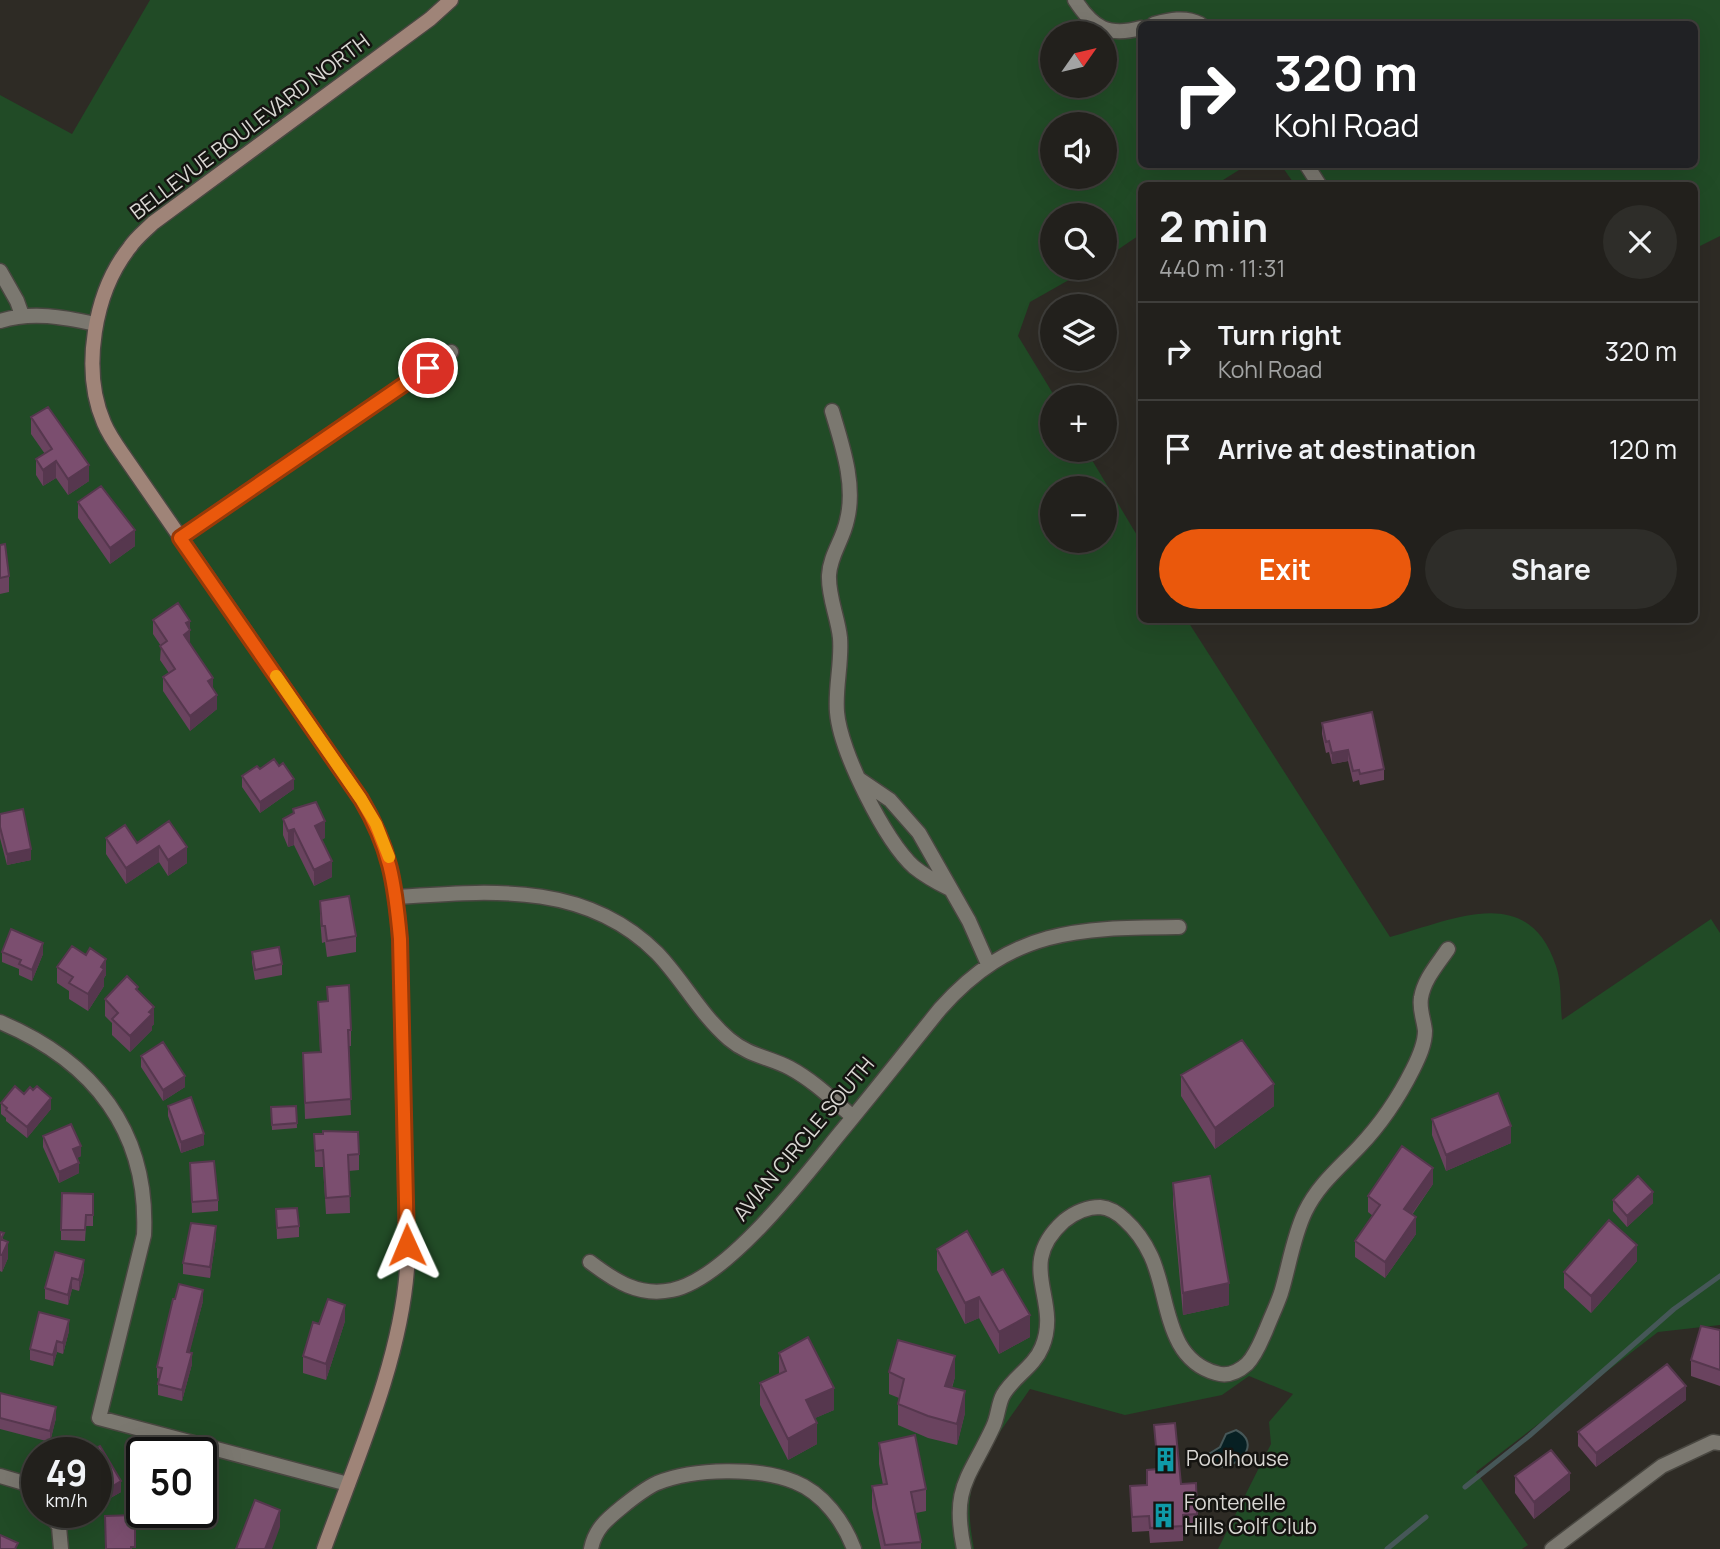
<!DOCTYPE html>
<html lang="en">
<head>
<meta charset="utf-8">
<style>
  :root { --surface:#22201c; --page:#2e2d29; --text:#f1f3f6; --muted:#a2a3a3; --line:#3f3e3b; --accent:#ea580c }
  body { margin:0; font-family:Manrope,sans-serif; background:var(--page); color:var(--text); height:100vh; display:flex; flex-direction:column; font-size:26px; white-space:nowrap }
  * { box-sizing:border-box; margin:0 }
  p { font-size:23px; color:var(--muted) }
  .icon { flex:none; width:38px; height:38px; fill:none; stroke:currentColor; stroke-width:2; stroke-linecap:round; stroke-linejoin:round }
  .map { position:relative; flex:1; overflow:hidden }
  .sheet { position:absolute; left:1138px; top:182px; width:560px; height:441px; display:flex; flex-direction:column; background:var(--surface); border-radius:10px; box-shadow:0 7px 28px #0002,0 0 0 2px var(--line) }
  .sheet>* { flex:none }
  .banner { position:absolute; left:1138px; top:21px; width:560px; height:147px; border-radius:10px; box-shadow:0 7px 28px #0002,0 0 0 2px var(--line); background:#202124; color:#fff; overflow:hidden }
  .needle { width:46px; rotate:56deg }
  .buttons { position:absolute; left:1040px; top:21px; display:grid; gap:14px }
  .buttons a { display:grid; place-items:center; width:77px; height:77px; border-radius:50%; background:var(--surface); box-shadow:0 7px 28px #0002,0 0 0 2px var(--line); font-size:35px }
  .speed { position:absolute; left:21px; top:1437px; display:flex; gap:14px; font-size:35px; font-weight:700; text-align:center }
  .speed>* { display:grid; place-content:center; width:91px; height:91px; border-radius:50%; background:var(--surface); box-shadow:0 7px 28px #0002,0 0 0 2px var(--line); line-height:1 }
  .speed small { font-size:18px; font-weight:400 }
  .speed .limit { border:4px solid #111; border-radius:10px; background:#fff; color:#111 }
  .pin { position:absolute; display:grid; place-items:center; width:60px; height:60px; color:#fff; margin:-30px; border:4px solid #fff; border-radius:50%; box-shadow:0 2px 7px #0007 }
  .me { position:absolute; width:77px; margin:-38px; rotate:359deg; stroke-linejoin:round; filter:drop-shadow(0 0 5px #0008) }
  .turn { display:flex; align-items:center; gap:24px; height:147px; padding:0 21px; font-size:32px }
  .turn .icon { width:91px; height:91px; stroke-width:2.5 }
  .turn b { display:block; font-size:49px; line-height:60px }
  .round { display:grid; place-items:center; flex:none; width:74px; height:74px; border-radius:37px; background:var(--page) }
  .summary { display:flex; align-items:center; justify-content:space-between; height:119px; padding:0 21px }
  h1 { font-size:42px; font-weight:700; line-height:52px }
  .cta { display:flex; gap:14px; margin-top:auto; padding:14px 21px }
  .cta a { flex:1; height:80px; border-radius:42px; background:var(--accent); color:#fff; font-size:28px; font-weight:700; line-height:80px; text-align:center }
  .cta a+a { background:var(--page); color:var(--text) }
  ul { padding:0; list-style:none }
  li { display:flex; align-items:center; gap:21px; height:98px; padding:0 21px; border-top:2px solid var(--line) }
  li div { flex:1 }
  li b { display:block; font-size:26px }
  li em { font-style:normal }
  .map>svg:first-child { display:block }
  .green { fill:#214b26; fill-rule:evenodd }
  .water { fill:#072023; stroke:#465758; stroke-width:2 }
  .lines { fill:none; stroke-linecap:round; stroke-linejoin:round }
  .stream { stroke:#465758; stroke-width:5 }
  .street-casing { stroke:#494741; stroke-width:17 }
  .secondary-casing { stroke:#494741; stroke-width:17 }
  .street { stroke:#7b7870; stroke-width:14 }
  .secondary { stroke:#9f8478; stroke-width:14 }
  .wall { fill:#6a435f }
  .shaded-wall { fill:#56374e }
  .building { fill:#7b4e6f; stroke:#56374e; stroke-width:2 }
  .route-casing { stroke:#983908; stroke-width:18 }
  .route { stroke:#ea580c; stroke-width:12 }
  .slow { stroke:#f59e0b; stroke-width:12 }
  .labels { text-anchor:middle; stroke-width:5; stroke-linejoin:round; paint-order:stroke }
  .street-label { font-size:21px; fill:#d9d7d3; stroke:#151411 }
  .poi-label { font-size:21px; fill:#d9d7d3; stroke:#151411; text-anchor:start }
</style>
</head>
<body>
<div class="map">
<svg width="1720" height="1549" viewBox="0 0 1720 1549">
  <rect width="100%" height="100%" fill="#2e2b25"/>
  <path class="green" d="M150,0H1720V236L1694,249V186L1295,185L1281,165L1694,164V24H1141V164L1247,165L1215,185L1141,186V234L1104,259V215H1052V268H1090L1030,302L1018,336L1055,397H1052V450H1086L1141,542V620H1187L1390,937C1453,920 1528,881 1556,966C1562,984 1560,1003 1562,1020L1711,919L1720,933V1325L1658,1332L1476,1472L1528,1545L1522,1549H1218L1271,1444L1269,1422L1293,1394L1249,1376L1222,1395L1125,1415L1030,1389C1011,1417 987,1446 975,1478C966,1500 970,1527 974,1549H0V95L72,134ZM1052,33H1104V86H1052ZM1052,124H1104V177H1052ZM1052,488H1104V541H1052ZM37,1452H96V1512H37ZM142,1452H201V1512H142Z"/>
  <path class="water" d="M1236,1430C1262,1443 1240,1469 1215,1467L1207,1460V1455L1220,1447L1226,1434Z"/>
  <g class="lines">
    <path class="stream" d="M1465,1487L1529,1436L1674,1309L1720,1276
      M1387,1549L1426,1517"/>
    <defs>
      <path id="street" d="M1075,0C1093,28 1108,37 1141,28
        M1154,24C1169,20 1185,16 1200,24
        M1306,164L1320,186
        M0,271L17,301L22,315
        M0,321C32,311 63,317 96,324
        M832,411C842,445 856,484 847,520C843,540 830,555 829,575C828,597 838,617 840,638C842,663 835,687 837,712C840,751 885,841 914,867C925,876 938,883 950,889
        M180,538L451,352
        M859,779L890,800L919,833L969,921L988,964
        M396,897C490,891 585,881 657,953C683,980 700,1014 729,1039C749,1056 769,1057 790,1068C814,1081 833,1100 853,1117
        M0,1022C93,1061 149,1131 144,1235L99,1418L348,1484
        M590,1262C615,1281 639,1297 672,1290C727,1279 805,1176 840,1133C874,1092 907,1050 940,1009C1012,928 1078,928 1179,927
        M0,1476L24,1483L37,1495
        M50,1512L59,1527L61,1549
        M591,1549C595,1529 606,1520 622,1507C633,1498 644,1489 657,1483C694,1468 759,1467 795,1482C823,1493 844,1522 854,1549
        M964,1549C951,1487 969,1479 993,1427C998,1417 998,1404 1003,1395C1013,1377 1034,1367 1042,1347C1062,1299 1014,1266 1064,1221C1074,1213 1086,1207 1100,1207C1110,1208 1118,1213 1125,1220C1135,1229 1145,1243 1151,1256C1170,1297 1164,1358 1216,1373C1228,1377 1238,1372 1247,1364C1256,1355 1261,1341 1266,1330C1271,1317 1277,1305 1281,1293C1289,1267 1293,1237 1305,1212C1318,1185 1339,1168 1359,1147C1381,1124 1399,1097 1413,1069C1419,1057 1425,1044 1425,1031C1424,1020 1419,1009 1421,998C1424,979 1438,964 1448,949
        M1552,1549L1662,1466L1713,1442L1720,1443"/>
      <path id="secondary" d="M324,1549C356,1460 400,1363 407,1269L400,939C395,883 390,847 361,799L124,456C117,446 109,435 104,423C81,370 94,292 130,247C136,238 145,231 153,223L430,19L451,0"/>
    </defs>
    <use href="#street" class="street-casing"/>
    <use href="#secondary" class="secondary-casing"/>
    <use href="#street" class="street"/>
    <use href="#secondary" class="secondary"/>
  </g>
  <path class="wall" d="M31,417L89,481L68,495L56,478L43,486L36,475V459L45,454L31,434Z
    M78,502L135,546L110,564L78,518Z
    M0,545L9,576V592L0,594Z
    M153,620L190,621V644L213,688L217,709L190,731L163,691V677L169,673L160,660L161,646L153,634Z
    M1322,723L1384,769V780L1360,785L1359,780L1353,782L1348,761L1332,764L1329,752L1326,753L1322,734Z
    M260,769L294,789L260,813L242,787V776Z
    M293,809L325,838L322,839L332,877L314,886L294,845L288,847L283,835V819L293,814Z
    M0,814L31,860L7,865L0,838Z
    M169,821L187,863L168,876L159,862L126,884L106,854V838L137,843Z
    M320,901L356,936V952L327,957L325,942L322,943L320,918Z
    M2,952L43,954L32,981L19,975V969L2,962Z
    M252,952L282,964V975L255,980L252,962Z
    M57,967L106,975L104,978V986L88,1011L69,999V991L57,983Z
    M327,987L351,1030V1046H348L351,1115L305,1119L303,1053L320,1052L318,1002L327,1001Z
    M138,991L154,1024L152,1026V1030L130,1052L112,1035V1023L105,1016V999Z
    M141,1056L185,1087L163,1101L141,1067Z
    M1181,1075L1274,1106L1215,1149L1181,1096Z
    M24,1094L51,1109L27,1138L6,1121V1118L1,1114V1103Z
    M168,1106L204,1145L181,1153L168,1116Z
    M296,1106L297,1128L272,1130L271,1107Z
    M1432,1119L1511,1143L1446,1171L1432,1135Z
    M314,1134L359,1154V1170L349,1171L350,1213L326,1214L323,1167H315Z
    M43,1136L81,1156L77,1158L79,1173L59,1183L43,1147Z
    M190,1163L218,1200V1211L192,1213Z
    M1173,1183L1229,1305L1183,1315L1173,1204Z
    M1433,1184L1412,1215L1416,1234L1385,1278L1355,1257V1241L1373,1216L1368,1212V1196Z
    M93,1194V1226H86L85,1241L61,1240V1230Z
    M1613,1200L1653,1203L1627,1227L1613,1211Z
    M276,1209L299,1226V1237L277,1239Z
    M0,1232L4,1241L8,1258L2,1272L0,1271Z
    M216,1237L210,1278L183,1274V1263Z
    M937,1249L992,1275L1030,1337L999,1354L979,1318L965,1324L937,1270Z
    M1637,1261L1591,1313L1564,1288V1272Z
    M84,1271L79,1291L72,1289L68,1305L45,1299V1288Z
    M203,1301L189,1353L192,1364L182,1401L158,1395V1384L160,1379L157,1378V1367Z
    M345,1321L326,1380L303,1373V1356L319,1324Z
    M1720,1330V1386L1691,1376V1360Z
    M69,1331L63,1354L57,1352L53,1366L30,1360V1349Z
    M779,1353L834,1410L815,1418L817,1444L788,1460L760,1405V1383L779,1374Z
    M889,1372L955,1377L952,1388L965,1413L957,1445L928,1438L898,1425V1404L899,1398L889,1394Z
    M0,1393L56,1418L50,1442L0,1429Z
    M1686,1400L1596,1467L1578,1446V1432Z
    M1154,1425L1181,1484L1197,1514V1529L1183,1530V1541L1150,1543L1149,1531L1132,1532L1130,1486L1147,1485V1470L1157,1469Z
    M879,1443L926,1489V1511L916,1513L921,1542V1549H881L872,1508V1486L883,1485L879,1464Z
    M96,1452L121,1492L100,1504L96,1499Z
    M1515,1476L1570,1490L1534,1519L1515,1493Z"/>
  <path class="shaded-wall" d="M56,461V478L43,486V470Z
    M89,465V481L68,495V479Z
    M135,530V546L110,564V548Z
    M190,621V644L184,635L186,623Z
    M213,678V692L208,681Z
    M217,695V709L190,731V716Z
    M1348,750V761L1332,764V753Z
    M294,779V789L260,813V802Z
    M325,821V838L315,842V826Z
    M294,829V845L288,847V831Z
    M159,846V862L126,884V868Z
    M187,847V863L168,876V860Z
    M31,849V860L7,865V854Z
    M332,861V877L314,886V870Z
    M43,943V954L32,981V970Z
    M106,959V975L104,978V986L88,1011V994L101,967Z
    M154,1007V1024L152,1026V1030L130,1052V1036Z
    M185,1076V1087L163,1101V1090Z
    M1274,1084V1106L1215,1149V1128Z
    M51,1098V1109L27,1138V1127Z
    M1511,1126V1143L1446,1171V1155Z
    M204,1134V1145L181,1153V1142Z
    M81,1146V1156L73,1160V1149Z
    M79,1163V1173L59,1183V1172Z
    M1433,1168V1184L1404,1225V1209Z
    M1653,1192V1203L1627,1227V1216Z
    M1416,1217V1234L1385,1278V1262Z
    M216,1226V1237L210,1278V1267Z
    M8,1242V1258L2,1272V1255Z
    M1637,1245V1261L1591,1313V1296Z
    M84,1260V1271L79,1291V1280Z
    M72,1278V1289L68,1305V1295Z
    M1229,1283V1305L1183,1315V1293Z
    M203,1290V1301L187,1363V1352Z
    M979,1297V1318L965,1324V1303Z
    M345,1305V1321L326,1380V1364Z
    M1030,1315V1337L999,1354V1332Z
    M69,1320V1331L63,1354V1343Z
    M57,1341V1352L53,1366V1355Z
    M192,1353V1364L182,1401V1390Z
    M955,1356V1377L945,1407V1386Z
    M1686,1386V1400L1596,1467V1453Z
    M834,1388V1410L806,1422V1400Z
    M965,1391V1413L957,1445V1424Z
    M56,1407V1418L50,1442V1431Z
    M817,1423V1444L788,1460V1439Z
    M1570,1473V1490L1534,1519V1502Z
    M121,1481V1492L100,1504V1494Z
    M280,1510V1527L272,1549H265Z"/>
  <path class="building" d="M48,407L89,465L68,479L56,461L43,470L36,459L52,449L31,417Z
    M101,486L135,530L110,548L78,502Z
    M5,544L9,576L0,578V545Z
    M178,603L190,621L186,623L190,630L184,635L213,678L208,681L217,695L190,716L163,677L175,669L160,646L167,641L153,620Z
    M1372,712L1384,769L1360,774L1359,770L1353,771L1348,750L1332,753L1329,741L1326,742L1322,723Z
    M274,759L279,766L283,763L294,779L260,802L242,776L257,766L260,769Z
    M316,802L325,821L315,826L332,861L314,870L294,829L288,831L283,819L294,813L293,809Z
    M23,809L31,849L7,854L0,827V814Z
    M169,821L187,847L168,860L159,846L126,868L106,838L125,825L137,843Z
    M349,896L356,936L327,941L325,926H322L320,901Z
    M11,929L43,943L32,970L19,964L21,960L2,952Z
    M72,946L86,955L90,948L106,959L101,967L104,969L88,994L69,983L73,977L57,967Z
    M279,947L282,964L255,970L252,952Z
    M127,976L138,987L136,989L154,1007L149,1012L152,1014L130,1036L112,1019L118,1013L105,999Z
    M349,985L351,1030H348L351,1099L305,1103L303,1053L321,1052L318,1002L328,1001L327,987Z
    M1242,1040L1274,1084L1215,1128L1181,1075Z
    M163,1042L185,1076L163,1090L141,1056Z
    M15,1086L24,1094L30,1087L33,1090L37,1086L51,1098L27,1127L6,1110L7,1108L1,1103Z
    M1498,1093L1511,1126L1446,1155L1432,1119Z
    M191,1097L204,1134L181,1142L168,1106Z
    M296,1106L297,1123L272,1125L271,1107Z
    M71,1124L81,1146L73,1149L79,1163L59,1172L43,1136Z
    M323,1131L358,1132L359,1154L348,1155L350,1196L326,1198L323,1150L315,1151L314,1134H323Z
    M1402,1146L1433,1168L1404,1209L1416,1217L1385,1262L1355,1241L1380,1205L1368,1196Z
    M214,1161L218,1200L192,1202L190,1163Z
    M1210,1176L1229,1283L1183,1293L1173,1183Z
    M1638,1176L1653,1192L1627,1216L1613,1200Z
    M62,1193L93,1194V1215H86L85,1230H61Z
    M297,1208L299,1226L277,1228L276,1209Z
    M1609,1220L1637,1245L1591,1296L1564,1272Z
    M191,1223L216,1226L210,1267L183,1263Z
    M967,1231L992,1275L1003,1269L1030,1315L999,1332L979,1297L965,1303L937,1249Z
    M0,1232L4,1233L1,1239L8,1242L2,1255H0Z
    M55,1252L84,1260L79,1280L72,1278L68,1295L45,1288Z
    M179,1284L203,1290L187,1352L192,1353L182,1390L158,1384L162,1368L157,1367L173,1299H175Z
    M328,1299L345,1305L326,1364L303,1356L313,1322L319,1324Z
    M39,1312L69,1320L63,1343L57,1341L53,1355L30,1349Z
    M1701,1326L1720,1330V1370L1691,1360Z
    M808,1337L834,1388L806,1400L817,1423L788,1439L760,1383L786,1371L779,1353Z
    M898,1340L955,1356L945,1386L965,1391L957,1424L928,1416L898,1404L904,1379L889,1372Z
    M1667,1364L1686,1386L1596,1453L1578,1432Z
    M0,1393L56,1407L50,1431L0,1418Z
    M1175,1423L1181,1484L1196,1483L1197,1514L1183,1515V1526L1150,1528L1149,1516L1132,1517L1130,1486L1147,1485V1470L1158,1469L1154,1425Z
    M915,1435L926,1489L911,1492L921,1542L885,1545L872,1486L887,1484L879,1443Z
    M100,1446L121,1481L100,1494L96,1488V1452H89Z
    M1551,1450L1570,1473L1534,1502L1515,1476Z
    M255,1500L280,1510L265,1549H236Z
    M135,1515V1547H131V1549H106L105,1516Z
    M0,1535L18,1543L15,1549H0Z"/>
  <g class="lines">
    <defs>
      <path id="route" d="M407,1245L400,939C395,883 390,848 361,799L180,538L428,368"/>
    </defs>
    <use href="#route" class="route-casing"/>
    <use href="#route" class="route"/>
    <path class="slow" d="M276,676L361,799L376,824L389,857"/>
  </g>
  <defs>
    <symbol id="building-bare" viewBox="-9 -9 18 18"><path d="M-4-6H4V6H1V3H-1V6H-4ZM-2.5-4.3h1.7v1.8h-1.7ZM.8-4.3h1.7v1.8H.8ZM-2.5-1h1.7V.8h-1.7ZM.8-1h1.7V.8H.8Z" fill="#0f9aa8" stroke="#151411" stroke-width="2.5" paint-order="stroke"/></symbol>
  </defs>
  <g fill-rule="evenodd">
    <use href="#building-bare" x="1148" y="1442" width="35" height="35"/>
    <use href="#building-bare" x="1146" y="1498" width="35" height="35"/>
  </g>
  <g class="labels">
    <g class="street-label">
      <text transform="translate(250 127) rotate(-37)" y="7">BELLEVUE BOULEVARD NORTH</text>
      <text transform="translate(804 1139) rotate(-50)" y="7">AVIAN CIRCLE SOUTH</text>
    </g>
    <g class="poi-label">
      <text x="1186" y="1466">Poolhouse</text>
      <text x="1184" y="1510">Fontenelle<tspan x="1184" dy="24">Hills Golf Club</tspan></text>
    </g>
  </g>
</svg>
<div class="buttons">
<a><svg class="needle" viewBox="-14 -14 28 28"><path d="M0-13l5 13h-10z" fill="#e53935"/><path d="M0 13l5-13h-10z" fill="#a2a3a3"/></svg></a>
<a><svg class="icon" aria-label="sound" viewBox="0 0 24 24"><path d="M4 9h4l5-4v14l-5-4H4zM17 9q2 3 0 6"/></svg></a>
<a><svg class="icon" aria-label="search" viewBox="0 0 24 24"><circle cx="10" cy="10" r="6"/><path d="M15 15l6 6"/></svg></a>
<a><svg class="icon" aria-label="layers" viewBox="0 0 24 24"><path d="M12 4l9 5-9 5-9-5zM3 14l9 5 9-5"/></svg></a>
<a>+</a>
<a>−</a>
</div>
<div class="speed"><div>49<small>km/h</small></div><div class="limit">50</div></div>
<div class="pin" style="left:428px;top:368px;background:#d93025"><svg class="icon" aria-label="arrive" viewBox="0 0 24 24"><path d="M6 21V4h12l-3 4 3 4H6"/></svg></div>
<svg class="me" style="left:407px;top:1245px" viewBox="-20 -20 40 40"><path d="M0-17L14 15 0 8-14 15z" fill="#ea580c" stroke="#fff" stroke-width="4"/></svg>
<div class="banner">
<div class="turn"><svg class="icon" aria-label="right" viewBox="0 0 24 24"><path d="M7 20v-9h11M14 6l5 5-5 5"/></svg><div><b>320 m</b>Kohl Road</div></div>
</div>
<section class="sheet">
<div class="summary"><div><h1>2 min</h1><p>440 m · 11:31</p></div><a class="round"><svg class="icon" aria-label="close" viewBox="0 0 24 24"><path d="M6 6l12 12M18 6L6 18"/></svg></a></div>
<ul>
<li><svg class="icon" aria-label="right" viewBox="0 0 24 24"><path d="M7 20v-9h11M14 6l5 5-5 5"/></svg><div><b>Turn right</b><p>Kohl Road</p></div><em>320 m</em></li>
<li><svg class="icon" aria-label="arrive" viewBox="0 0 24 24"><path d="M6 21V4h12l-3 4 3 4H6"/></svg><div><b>Arrive at destination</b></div><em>120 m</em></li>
</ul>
<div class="cta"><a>Exit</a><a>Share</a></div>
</section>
</div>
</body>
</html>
